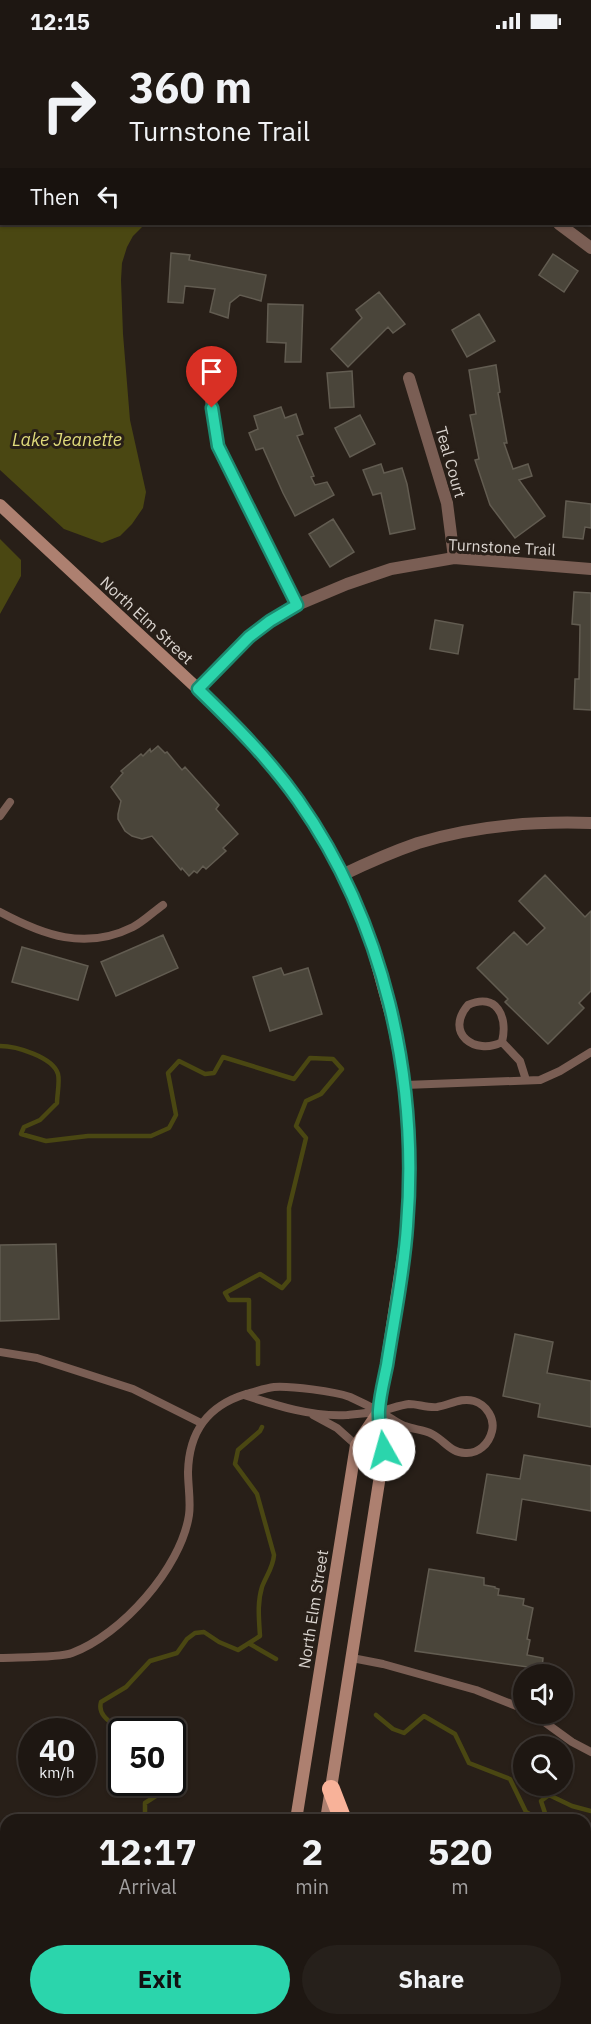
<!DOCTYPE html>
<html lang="en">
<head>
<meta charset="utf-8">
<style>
  :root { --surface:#1e1712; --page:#26201b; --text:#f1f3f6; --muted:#a19f9f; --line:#3c3632; --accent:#2bd5ac }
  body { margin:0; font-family:"IBM Plex Sans",sans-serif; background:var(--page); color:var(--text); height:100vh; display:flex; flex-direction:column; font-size:22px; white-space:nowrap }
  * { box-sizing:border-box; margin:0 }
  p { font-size:20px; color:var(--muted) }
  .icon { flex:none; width:33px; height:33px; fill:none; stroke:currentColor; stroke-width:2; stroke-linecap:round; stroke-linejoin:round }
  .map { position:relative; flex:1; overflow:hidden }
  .side { position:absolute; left:0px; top:1772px; width:591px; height:212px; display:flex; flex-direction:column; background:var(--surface); border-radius:18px 18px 0 0; box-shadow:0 2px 4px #0004,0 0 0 2px var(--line) }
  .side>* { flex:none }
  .top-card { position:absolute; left:0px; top:0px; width:591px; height:183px; box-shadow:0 2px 4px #0004,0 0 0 2px var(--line); background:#1e1712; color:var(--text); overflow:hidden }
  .controls { position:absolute; left:513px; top:1622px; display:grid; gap:12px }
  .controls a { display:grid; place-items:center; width:60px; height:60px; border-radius:50%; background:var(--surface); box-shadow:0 2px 4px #0004,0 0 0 2px var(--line); font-size:30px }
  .speed { position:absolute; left:18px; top:1676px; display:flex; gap:12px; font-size:30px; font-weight:700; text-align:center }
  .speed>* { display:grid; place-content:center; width:78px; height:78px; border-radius:50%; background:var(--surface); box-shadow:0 2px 4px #0004,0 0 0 2px var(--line); line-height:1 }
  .speed small { font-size:15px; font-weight:400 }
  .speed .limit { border:3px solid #111; border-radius:9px; background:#fff; color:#111 }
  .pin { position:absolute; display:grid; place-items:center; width:51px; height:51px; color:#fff; margin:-62px -26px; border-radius:50% 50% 50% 0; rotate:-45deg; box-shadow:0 0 6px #0007 }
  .pin .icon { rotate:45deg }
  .me { position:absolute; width:66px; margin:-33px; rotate:353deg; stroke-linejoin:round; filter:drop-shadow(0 0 4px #0008) }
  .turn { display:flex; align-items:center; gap:21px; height:126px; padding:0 30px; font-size:27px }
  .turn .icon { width:78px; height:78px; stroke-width:2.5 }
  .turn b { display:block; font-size:42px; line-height:51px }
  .then { display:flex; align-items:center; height:57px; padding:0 30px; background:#0003; gap:12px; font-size:22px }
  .eta { display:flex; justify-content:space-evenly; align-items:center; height:102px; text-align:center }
  .eta b { font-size:36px; font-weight:700; line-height:42px }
  .action { display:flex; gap:12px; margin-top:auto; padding:12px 30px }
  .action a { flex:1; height:69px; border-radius:36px; background:var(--accent); color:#111; font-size:24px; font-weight:700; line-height:69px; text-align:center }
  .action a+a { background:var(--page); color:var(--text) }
  .status { display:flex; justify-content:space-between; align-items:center; height:42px; padding:0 30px; background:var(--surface); direction:ltr }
  .status svg { height:16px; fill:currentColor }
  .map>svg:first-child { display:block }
  .water { fill:#4a4712 }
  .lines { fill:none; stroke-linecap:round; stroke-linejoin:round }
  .stream { stroke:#4a4712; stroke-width:4.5 }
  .building { fill:#4a453a; stroke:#625c51; stroke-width:1.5 }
  .service { stroke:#7a5e54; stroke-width:8 }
  .minor { stroke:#7a5e54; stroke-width:12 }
  .tertiary { stroke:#7a5e54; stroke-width:12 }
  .secondary { stroke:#ad8070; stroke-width:12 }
  .motorway { stroke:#f8b299; stroke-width:18 }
  .route-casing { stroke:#1c8a70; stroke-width:15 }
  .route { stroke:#2bd5ac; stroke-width:10 }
  .labels { text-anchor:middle; stroke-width:6; stroke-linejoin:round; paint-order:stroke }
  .street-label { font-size:16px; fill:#dad4cf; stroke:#281f18 }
  .water-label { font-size:18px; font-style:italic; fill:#e0db7b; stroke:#281f18 }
</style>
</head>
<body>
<div class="status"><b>12:15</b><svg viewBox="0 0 49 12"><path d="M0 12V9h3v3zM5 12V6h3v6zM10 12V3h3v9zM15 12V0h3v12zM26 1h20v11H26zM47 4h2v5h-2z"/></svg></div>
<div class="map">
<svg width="591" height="1982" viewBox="0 0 591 1982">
  <rect width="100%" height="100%" fill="#281f18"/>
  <path class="water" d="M0,0H284V1L2,2V182H145L133,194L127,205L122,221L121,238L123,292L130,378L146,450L143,466L132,482L120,494L102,501L64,487L0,428Z
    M0,497L21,518V534L0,572Z"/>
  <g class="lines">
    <path class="stream" d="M0,1004C16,1004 53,1015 58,1032C60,1040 57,1053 57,1061L40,1078L24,1085L21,1092L46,1099L88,1094H151L169,1086L176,1073L168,1031L179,1019L205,1032L214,1031L223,1015L294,1037L310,1016L333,1017L342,1027L321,1052L306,1059L296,1084L306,1096L289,1166V1238L282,1246L260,1232L225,1251L229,1258H249V1288L258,1299V1322
      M250,1602L276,1617
      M376,1673L393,1687L404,1691L424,1674L455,1692L469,1721L510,1737L526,1770L540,1778
      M122,1689C112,1681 97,1674 101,1660L126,1645L150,1619L177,1611L187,1597L195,1591L204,1590L219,1600L238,1608L260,1594C259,1577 257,1561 262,1545C266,1534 273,1526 274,1513L257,1452L235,1422L238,1408L260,1389L262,1385
      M172,1709L181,1718L172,1728
      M145,1778V1761L159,1752L165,1740
      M541,1778L545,1771L541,1759L549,1753L572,1764L591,1769
      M89,1982L90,1977"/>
  </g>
  <path class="building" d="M171,211L190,213L189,218L266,233L261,259L240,253L230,261L228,276L210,270L215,247L185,244L183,261L168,260Z
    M553,212L578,229L564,250L539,233Z
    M379,250L405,282L393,291L388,285L348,325L331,307L362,276L356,268Z
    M268,262L303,263L301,320H285L286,301L267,300Z
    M479,272L495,299L467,315L452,288Z
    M496,323L500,350L498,351L507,401H504L513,427L528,422L532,434L519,438L545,474L515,496L490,463L475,418L479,417L470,373L476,372L469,328Z
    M352,329L354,365L330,366L327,331Z
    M281,365L285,376L296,372L303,392L297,394L314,434L311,435L315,443L327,440L334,453L295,474L283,451L263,406L256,408L249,391L258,387L254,374Z
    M360,373L375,402L350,415L335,386Z
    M381,422L384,431L402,426L407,442L415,487L390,492L381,451L373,453L363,428Z
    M566,459L591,462V486L585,485L583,497L563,495Z
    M333,477L354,510L330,525L309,492Z
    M574,550L591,551V668L574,667L575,637H579L580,583L572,582Z
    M435,578L463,583L458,612L430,607Z
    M158,704L165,711L167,710L182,728L185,725L219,763L216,767L238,792L223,806L226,809L206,827L203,824L197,831L194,829L189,834L182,826L181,828L152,794L142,797L132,794L125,789L118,777V772L121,759L111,745L123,731L121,729L141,712L143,714L150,707L151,710Z
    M545,833L585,875L591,869V949L579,961L584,966L548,1002L505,960L508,957L477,926L514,890L527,903L545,886L519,859Z
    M163,893L178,926L116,954L101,920Z
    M22,905L88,924L78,958L12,940Z
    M281,926L284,933L308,926L322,972L270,989L253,935Z
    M56,1202L59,1277L0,1279V1203Z
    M515,1292L553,1300L547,1331L591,1339V1385L538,1375L540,1362L503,1354Z
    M524,1413L591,1424V1469L522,1457L516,1498L477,1491L487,1432L520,1437Z
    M429,1527L484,1536V1543L495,1545V1546L499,1547L498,1553L524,1557L523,1563L533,1566L527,1597L530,1598L527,1613L543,1616L542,1627L415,1609Z"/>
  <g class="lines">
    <path class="service" d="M383,0L385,2
      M0,774L10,760
      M0,870C43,893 85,909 133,885C143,880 153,870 163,863
      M502,1000C475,1014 444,991 468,963C497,950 508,975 502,1000L520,1019L526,1038
      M405,1043L540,1038L560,1029L591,1010
      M0,1310L37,1316L133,1347L201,1381
      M313,1373L337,1386L356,1403
      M0,1616C16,1615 59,1616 72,1611C121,1593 181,1526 189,1473C191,1460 188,1444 188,1430C189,1390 207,1364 246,1352C255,1350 265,1346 274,1345C291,1344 334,1349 350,1355C361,1360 373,1366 384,1372C391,1376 398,1382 405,1384C414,1388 423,1387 432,1392C444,1398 451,1411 465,1411C478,1412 489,1402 492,1389C495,1377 487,1363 474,1359C461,1355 450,1363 437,1365C427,1366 418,1362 409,1362C400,1363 390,1367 381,1369C370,1371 358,1372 347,1373C312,1375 278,1364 244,1353
      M352,1616L383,1622L476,1648L524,1667
      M532,1671L572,1700L591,1710"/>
    <path class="minor" d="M559,182L591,206
      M207,327L217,404L297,563
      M409,336L447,461L454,516
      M198,647L249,595L270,579L297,563L347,542L391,527L454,516L591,527"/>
    <path class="tertiary" d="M342,833C367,821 392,810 418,801C474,784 533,779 591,781"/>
    <path class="secondary" d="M0,463L198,647L240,687L272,724L299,759L321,793L342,833L362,877L373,908L393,981L405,1043L410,1105L407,1186L379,1369L384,1408L326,1778
      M296,1778L356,1403L379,1369
      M259,1982L260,1977
      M289,1982L290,1977"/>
    <path class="motorway" d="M331,1747L343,1778
      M0,1837H6
      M585,1946L591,1951
      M559,1977L562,1982"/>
  </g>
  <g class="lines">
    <defs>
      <path id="route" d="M212,366L218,404L297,563L270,579L249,595L198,647C234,682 269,717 298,758C384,880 419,1036 407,1184C404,1231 394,1277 387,1323C384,1338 380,1353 379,1368C378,1381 382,1395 384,1408"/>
    </defs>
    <use href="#route" class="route-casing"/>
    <use href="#route" class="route"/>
  </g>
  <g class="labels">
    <g class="street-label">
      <text transform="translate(451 420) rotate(74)" y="6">Teal Court</text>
      <text transform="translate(502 505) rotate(3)" y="6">Turnstone Trail</text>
      <text transform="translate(147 578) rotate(43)" y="6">North Elm Street</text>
      <text transform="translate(313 1567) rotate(-81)" y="6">North Elm Street</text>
    </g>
    <g class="water-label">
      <text x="67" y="404">Lake Jeanette</text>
    </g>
  </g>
</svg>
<div class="controls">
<a><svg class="icon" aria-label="sound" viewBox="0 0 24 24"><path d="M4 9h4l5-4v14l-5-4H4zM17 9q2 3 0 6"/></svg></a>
<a><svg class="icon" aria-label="search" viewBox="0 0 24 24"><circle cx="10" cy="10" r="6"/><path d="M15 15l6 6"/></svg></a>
</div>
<div class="speed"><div>40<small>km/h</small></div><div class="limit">50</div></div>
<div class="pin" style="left:212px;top:366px;background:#d93025"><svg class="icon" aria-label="arrive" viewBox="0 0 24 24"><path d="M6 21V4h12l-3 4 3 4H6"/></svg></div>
<svg class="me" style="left:384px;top:1408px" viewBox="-20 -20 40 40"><circle r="19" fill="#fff"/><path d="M0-13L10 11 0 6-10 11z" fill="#2bd5ac"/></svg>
<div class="top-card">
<div class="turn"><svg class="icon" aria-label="right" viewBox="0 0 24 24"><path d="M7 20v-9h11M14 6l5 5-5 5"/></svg><div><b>360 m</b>Turnstone Trail</div></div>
<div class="then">Then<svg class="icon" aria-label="left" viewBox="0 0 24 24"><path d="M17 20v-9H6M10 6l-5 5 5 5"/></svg></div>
</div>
<section class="side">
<div class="eta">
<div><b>12:17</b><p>Arrival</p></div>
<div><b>2</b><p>min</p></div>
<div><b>520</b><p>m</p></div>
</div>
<div class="action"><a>Exit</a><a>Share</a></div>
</section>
</div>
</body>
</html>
